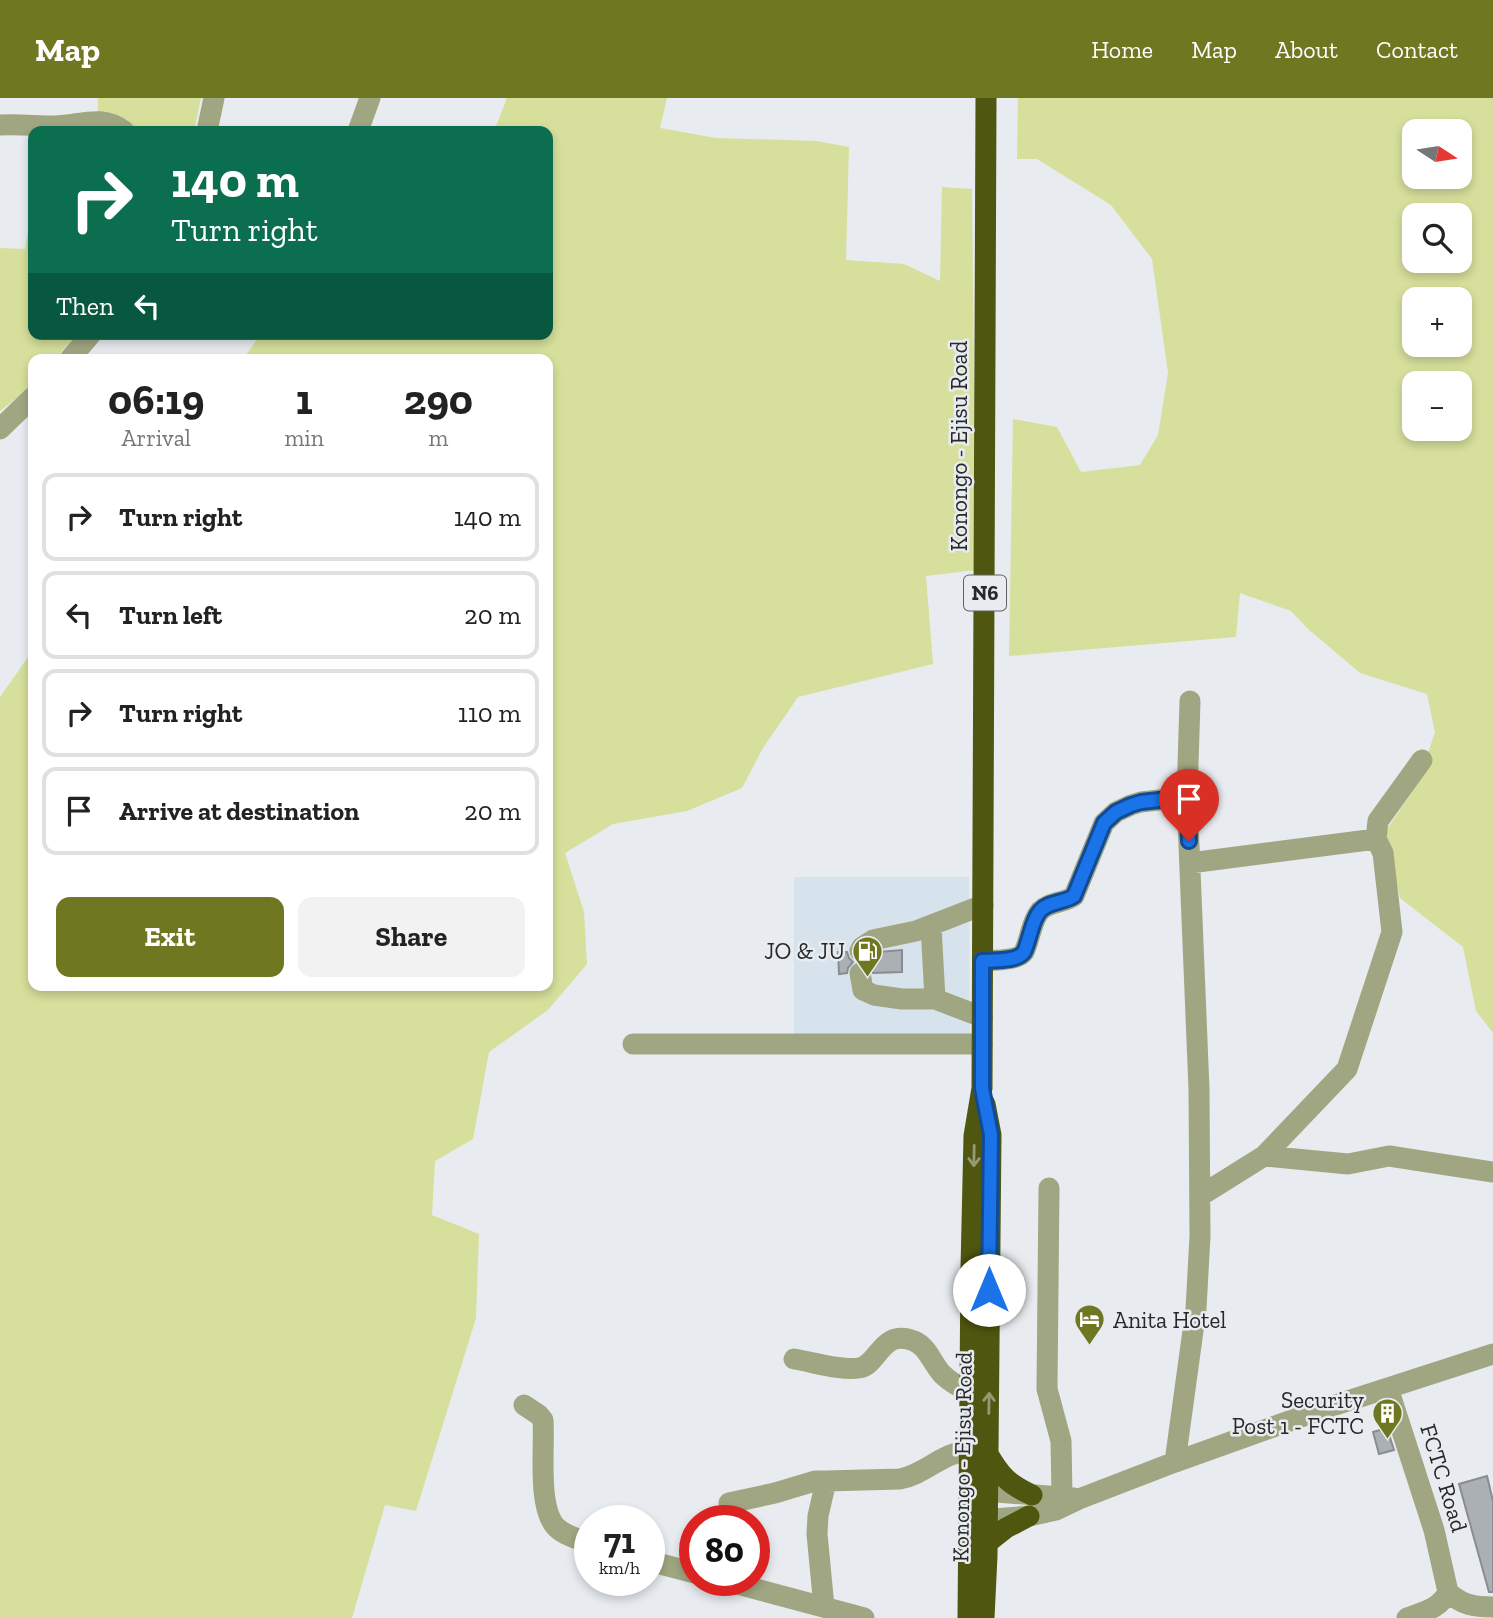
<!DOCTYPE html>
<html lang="en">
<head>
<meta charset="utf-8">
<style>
  :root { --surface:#fff; --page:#f2f2f2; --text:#222; --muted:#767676; --line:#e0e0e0; --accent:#6f7721 }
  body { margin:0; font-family:"Zilla Slab",serif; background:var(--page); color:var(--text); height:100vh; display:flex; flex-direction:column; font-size:26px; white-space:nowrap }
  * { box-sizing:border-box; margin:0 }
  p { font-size:23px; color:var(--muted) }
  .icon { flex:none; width:38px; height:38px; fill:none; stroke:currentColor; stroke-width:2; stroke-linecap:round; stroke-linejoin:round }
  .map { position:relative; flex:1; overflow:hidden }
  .sheet { position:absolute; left:28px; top:256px; width:525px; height:637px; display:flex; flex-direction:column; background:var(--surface); border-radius:14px; box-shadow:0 4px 10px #0003 }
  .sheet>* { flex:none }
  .top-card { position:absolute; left:28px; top:28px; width:525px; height:214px; border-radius:14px; box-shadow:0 4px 10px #0003; background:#0b6e4f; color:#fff; overflow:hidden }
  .needle { width:46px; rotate:102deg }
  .buttons { position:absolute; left:1402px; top:21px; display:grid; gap:14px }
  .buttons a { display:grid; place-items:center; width:70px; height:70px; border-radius:14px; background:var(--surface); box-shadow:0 4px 10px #0003; font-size:35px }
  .speed { position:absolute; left:574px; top:1407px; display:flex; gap:14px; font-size:35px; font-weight:700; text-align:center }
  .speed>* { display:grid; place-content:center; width:91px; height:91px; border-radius:50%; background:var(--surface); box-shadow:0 4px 10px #0003; line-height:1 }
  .speed small { font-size:18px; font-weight:400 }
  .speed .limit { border:10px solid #d22; background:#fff; color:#111 }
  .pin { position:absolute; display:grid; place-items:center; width:60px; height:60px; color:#fff; margin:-72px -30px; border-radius:50% 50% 50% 0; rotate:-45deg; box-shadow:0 0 7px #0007 }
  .pin .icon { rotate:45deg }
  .me { position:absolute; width:77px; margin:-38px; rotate:0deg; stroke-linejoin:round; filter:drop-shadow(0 0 5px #0008) }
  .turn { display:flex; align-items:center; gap:24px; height:147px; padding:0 28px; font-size:32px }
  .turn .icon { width:91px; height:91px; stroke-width:2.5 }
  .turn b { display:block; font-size:49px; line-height:60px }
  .then { display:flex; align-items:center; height:66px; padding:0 28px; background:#0003; gap:14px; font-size:26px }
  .eta { display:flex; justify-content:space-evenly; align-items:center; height:119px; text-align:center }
  .eta b { font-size:42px; font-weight:700; line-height:49px }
  .button { display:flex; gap:14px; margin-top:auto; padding:14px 28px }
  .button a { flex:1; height:80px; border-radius:14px; background:var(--accent); color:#fff; font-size:28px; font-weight:700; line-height:80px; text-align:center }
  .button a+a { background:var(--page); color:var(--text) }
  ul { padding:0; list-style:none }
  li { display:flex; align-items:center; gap:21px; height:88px; margin:0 14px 10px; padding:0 14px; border:4px solid var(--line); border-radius:14px }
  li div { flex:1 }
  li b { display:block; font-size:26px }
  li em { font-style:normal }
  header { display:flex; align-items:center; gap:42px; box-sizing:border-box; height:98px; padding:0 35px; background:var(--accent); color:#fff }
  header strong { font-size:33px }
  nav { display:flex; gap:38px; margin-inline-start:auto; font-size:24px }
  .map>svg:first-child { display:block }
  .built { fill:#d7e3ec }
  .green { fill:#d6df9b; fill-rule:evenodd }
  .building { fill:#abb0b4; stroke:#898d91; stroke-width:2 }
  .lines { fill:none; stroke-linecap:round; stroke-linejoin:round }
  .minor { stroke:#a1a682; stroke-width:21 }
  .highway { stroke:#4f560f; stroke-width:21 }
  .oneway { stroke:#949a74 }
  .route-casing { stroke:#114b97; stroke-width:18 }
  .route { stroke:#1a73e8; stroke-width:12 }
  .labels { text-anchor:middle; stroke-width:5; stroke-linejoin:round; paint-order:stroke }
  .shield { fill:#e8ecf0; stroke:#606365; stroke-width:2 }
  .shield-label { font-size:21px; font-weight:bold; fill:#262829 }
  .street-label { font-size:23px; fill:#262829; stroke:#e8ecf0 }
  .poi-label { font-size:23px; fill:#262829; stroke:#e8ecf0; text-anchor:end }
</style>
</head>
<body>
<header>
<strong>Map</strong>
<nav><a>Home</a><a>Map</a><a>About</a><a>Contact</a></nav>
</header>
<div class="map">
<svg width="1493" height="1520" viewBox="0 0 1493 1520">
  <rect width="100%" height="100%" fill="#e8ecf0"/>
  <path class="built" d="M794,779H969L970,937H794Z"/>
  <path class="green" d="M98,0H201L194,33H97Z
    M507,0H667L660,30L716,40L817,43L849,49L846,162L904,166L940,183L942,89L972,91L976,472L926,478L933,566L798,599L763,650L742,690L687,713L613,726L565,755L584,814L587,866L548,912L489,954L473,1041L435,1063L432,1117L479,1136L476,1220L416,1413L385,1407L352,1520H0V599L33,552V887H548V261H243L261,236H548V33H494Z
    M1018,0H1493V935L1476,913L1463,849L1400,800L1385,734L1418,685L1435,634L1427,596L1360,575L1307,530L1291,513L1240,495L1236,539L1009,558L1013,321L1057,329L1081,374L1140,367L1158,337L1168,275L1152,161L1111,107L1037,61H1017ZM1414,33H1460V79H1414ZM1414,117H1460V163H1414ZM1414,201H1460V247H1414ZM1414,285H1460V331H1414Z
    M33,106V236H77L55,261H33V284L22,296L0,313V150L25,151Z"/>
  <path class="building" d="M902,852V874L873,875L870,867L867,864L878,854Z
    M838,854H847L849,860L853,864L848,870L847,875L839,876Z
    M1387,1330L1394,1352L1379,1356L1373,1334Z
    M1487,1378L1493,1403V1494H1489L1459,1386Z"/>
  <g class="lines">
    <path class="minor" d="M0,27C19,26 37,28 55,28C82,27 101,16 124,33
      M207,33L214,0
      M358,33L370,0
      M70,261L91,236
      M0,331L33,299
      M1190,765L1376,741
      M931,828L935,901
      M860,853L862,849L873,842L916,833L983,807
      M983,863C993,862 1018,863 1024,854C1027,848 1029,839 1031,833C1033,826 1035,819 1040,813C1049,804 1064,805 1074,798L1104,725L1116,714L1131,707L1141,704L1187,699
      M860,875L863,892L874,897L902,901H935L982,919
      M633,946H982
      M1264,1058L1347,971L1392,834L1383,755L1376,741L1378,723L1422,662
      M1049,1090L1047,1291L1061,1343L1062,1398
      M1200,1098L1264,1058L1348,1066L1389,1058L1493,1074
      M794,1261C813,1264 841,1273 859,1270C879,1267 881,1230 914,1243C928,1249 932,1265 942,1276C950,1284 959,1289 970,1294
      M1388,1290L1434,1432L1448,1494C1440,1511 1422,1514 1407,1520
      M524,1307L539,1317L543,1322C545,1349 537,1409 556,1429C565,1438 578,1441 590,1445
      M1175,1364L1196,1211L1200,1138L1199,991L1187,699L1190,603
      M970,1392L1074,1400
      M729,1405L775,1395L815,1383H826
      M970,1423L1029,1418L1056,1412L1079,1401L1175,1364L1323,1311L1493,1256
      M649,1463L695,1475
      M723,1482L864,1520
      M1448,1494C1462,1507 1474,1509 1493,1509
      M824,1509L817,1436L818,1418L826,1383L900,1381C926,1376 942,1354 969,1353"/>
    <path class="highway" d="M988,1356C1001,1378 1008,1386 1032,1397
      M987,1445L1006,1430L1029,1418
      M968,1520L971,1170L974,1038L982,990L986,0
      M984,1520L987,1458L991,1037L985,1006"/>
  </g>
  <defs><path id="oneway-shaft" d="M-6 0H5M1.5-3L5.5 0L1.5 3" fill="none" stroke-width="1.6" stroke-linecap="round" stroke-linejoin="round" transform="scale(1.75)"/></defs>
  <g class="oneway">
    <use href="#oneway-shaft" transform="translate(974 1058) rotate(91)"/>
    <use href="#oneway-shaft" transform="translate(989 1305) rotate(-89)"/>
  </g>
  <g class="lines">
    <defs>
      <path id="route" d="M989,1192L991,1037L982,990V863C994,862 1017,864 1024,854C1027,848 1029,839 1031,833C1033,826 1035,819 1040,813C1049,803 1064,805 1074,798L1104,725L1116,714L1131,707L1141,704L1187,699L1189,743"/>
    </defs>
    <use href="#route" class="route-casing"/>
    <use href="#route" class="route"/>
  </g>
  <defs>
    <symbol id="fuel-pin" viewBox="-11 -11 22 30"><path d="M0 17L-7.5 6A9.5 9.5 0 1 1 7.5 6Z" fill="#6f7721" stroke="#e8ecf0"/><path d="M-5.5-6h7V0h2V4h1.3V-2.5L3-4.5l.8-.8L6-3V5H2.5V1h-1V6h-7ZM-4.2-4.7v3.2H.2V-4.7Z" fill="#fff"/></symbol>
    <symbol id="hotel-pin" viewBox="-11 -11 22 30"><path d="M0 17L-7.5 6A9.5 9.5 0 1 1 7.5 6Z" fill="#6f7721" stroke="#e8ecf0"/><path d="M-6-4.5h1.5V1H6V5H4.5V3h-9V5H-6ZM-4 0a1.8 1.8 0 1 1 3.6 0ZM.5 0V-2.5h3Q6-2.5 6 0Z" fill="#fff"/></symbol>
    <symbol id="building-pin" viewBox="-11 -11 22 30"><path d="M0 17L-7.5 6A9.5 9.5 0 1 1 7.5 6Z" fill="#6f7721" stroke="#e8ecf0"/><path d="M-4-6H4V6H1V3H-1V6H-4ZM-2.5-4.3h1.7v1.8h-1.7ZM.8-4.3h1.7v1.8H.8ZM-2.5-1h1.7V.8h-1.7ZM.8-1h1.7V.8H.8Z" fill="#fff"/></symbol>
  </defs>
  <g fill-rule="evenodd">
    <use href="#fuel-pin" x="850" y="836" width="35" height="47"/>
    <use href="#hotel-pin" x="1072" y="1204" width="35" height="47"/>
    <use href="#building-pin" x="1370" y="1298" width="35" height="47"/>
  </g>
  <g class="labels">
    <rect class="shield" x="964" y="477.5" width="42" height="35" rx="5"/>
    <g class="shield-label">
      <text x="985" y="502">N6</text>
    </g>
    <g class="street-label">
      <text transform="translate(959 348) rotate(-90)" y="8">Konongo - Ejisu Road</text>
      <text transform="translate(962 1359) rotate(-89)" y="8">Konongo - Ejisu Road</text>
      <text transform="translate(1444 1380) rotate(73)" y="8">FCTC Road</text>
    </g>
    <g class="poi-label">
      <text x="845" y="861">JO &amp; JU</text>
      <text x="1113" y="1230" text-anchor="start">Anita Hotel</text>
      <text x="1364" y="1310">Security<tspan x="1364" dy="26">Post 1 - FCTC</tspan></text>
    </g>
  </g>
</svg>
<div class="buttons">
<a><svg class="needle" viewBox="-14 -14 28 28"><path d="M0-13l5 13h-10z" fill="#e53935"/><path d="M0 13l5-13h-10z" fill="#767676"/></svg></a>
<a><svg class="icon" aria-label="search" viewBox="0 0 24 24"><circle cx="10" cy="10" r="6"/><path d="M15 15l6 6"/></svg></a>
<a>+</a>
<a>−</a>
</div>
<div class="speed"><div>71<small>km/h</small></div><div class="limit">80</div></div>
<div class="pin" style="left:1189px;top:743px;background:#d93025"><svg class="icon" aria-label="arrive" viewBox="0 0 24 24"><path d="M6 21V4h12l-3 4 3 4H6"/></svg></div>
<svg class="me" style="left:989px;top:1192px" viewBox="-20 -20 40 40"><circle r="19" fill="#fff"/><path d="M0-13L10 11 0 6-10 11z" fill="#1a73e8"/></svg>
<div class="top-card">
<div class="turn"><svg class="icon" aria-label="right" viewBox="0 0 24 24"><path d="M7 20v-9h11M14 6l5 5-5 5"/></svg><div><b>140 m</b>Turn right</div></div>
<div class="then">Then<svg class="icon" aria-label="left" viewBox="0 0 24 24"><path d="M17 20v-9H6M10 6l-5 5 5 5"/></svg></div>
</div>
<section class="sheet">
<div class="eta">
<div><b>06:19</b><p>Arrival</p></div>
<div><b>1</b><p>min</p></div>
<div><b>290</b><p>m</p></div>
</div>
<ul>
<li><svg class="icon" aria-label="right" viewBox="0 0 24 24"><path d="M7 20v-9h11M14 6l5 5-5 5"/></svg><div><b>Turn right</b></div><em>140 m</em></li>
<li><svg class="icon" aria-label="left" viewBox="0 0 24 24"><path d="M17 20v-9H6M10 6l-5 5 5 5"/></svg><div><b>Turn left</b></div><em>20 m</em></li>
<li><svg class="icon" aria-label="right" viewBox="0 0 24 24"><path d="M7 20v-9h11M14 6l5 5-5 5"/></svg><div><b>Turn right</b></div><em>110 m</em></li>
<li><svg class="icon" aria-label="arrive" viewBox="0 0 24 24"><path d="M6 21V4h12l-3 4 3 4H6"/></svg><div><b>Arrive at destination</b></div><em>20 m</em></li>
</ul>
<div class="button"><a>Exit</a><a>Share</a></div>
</section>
</div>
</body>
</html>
